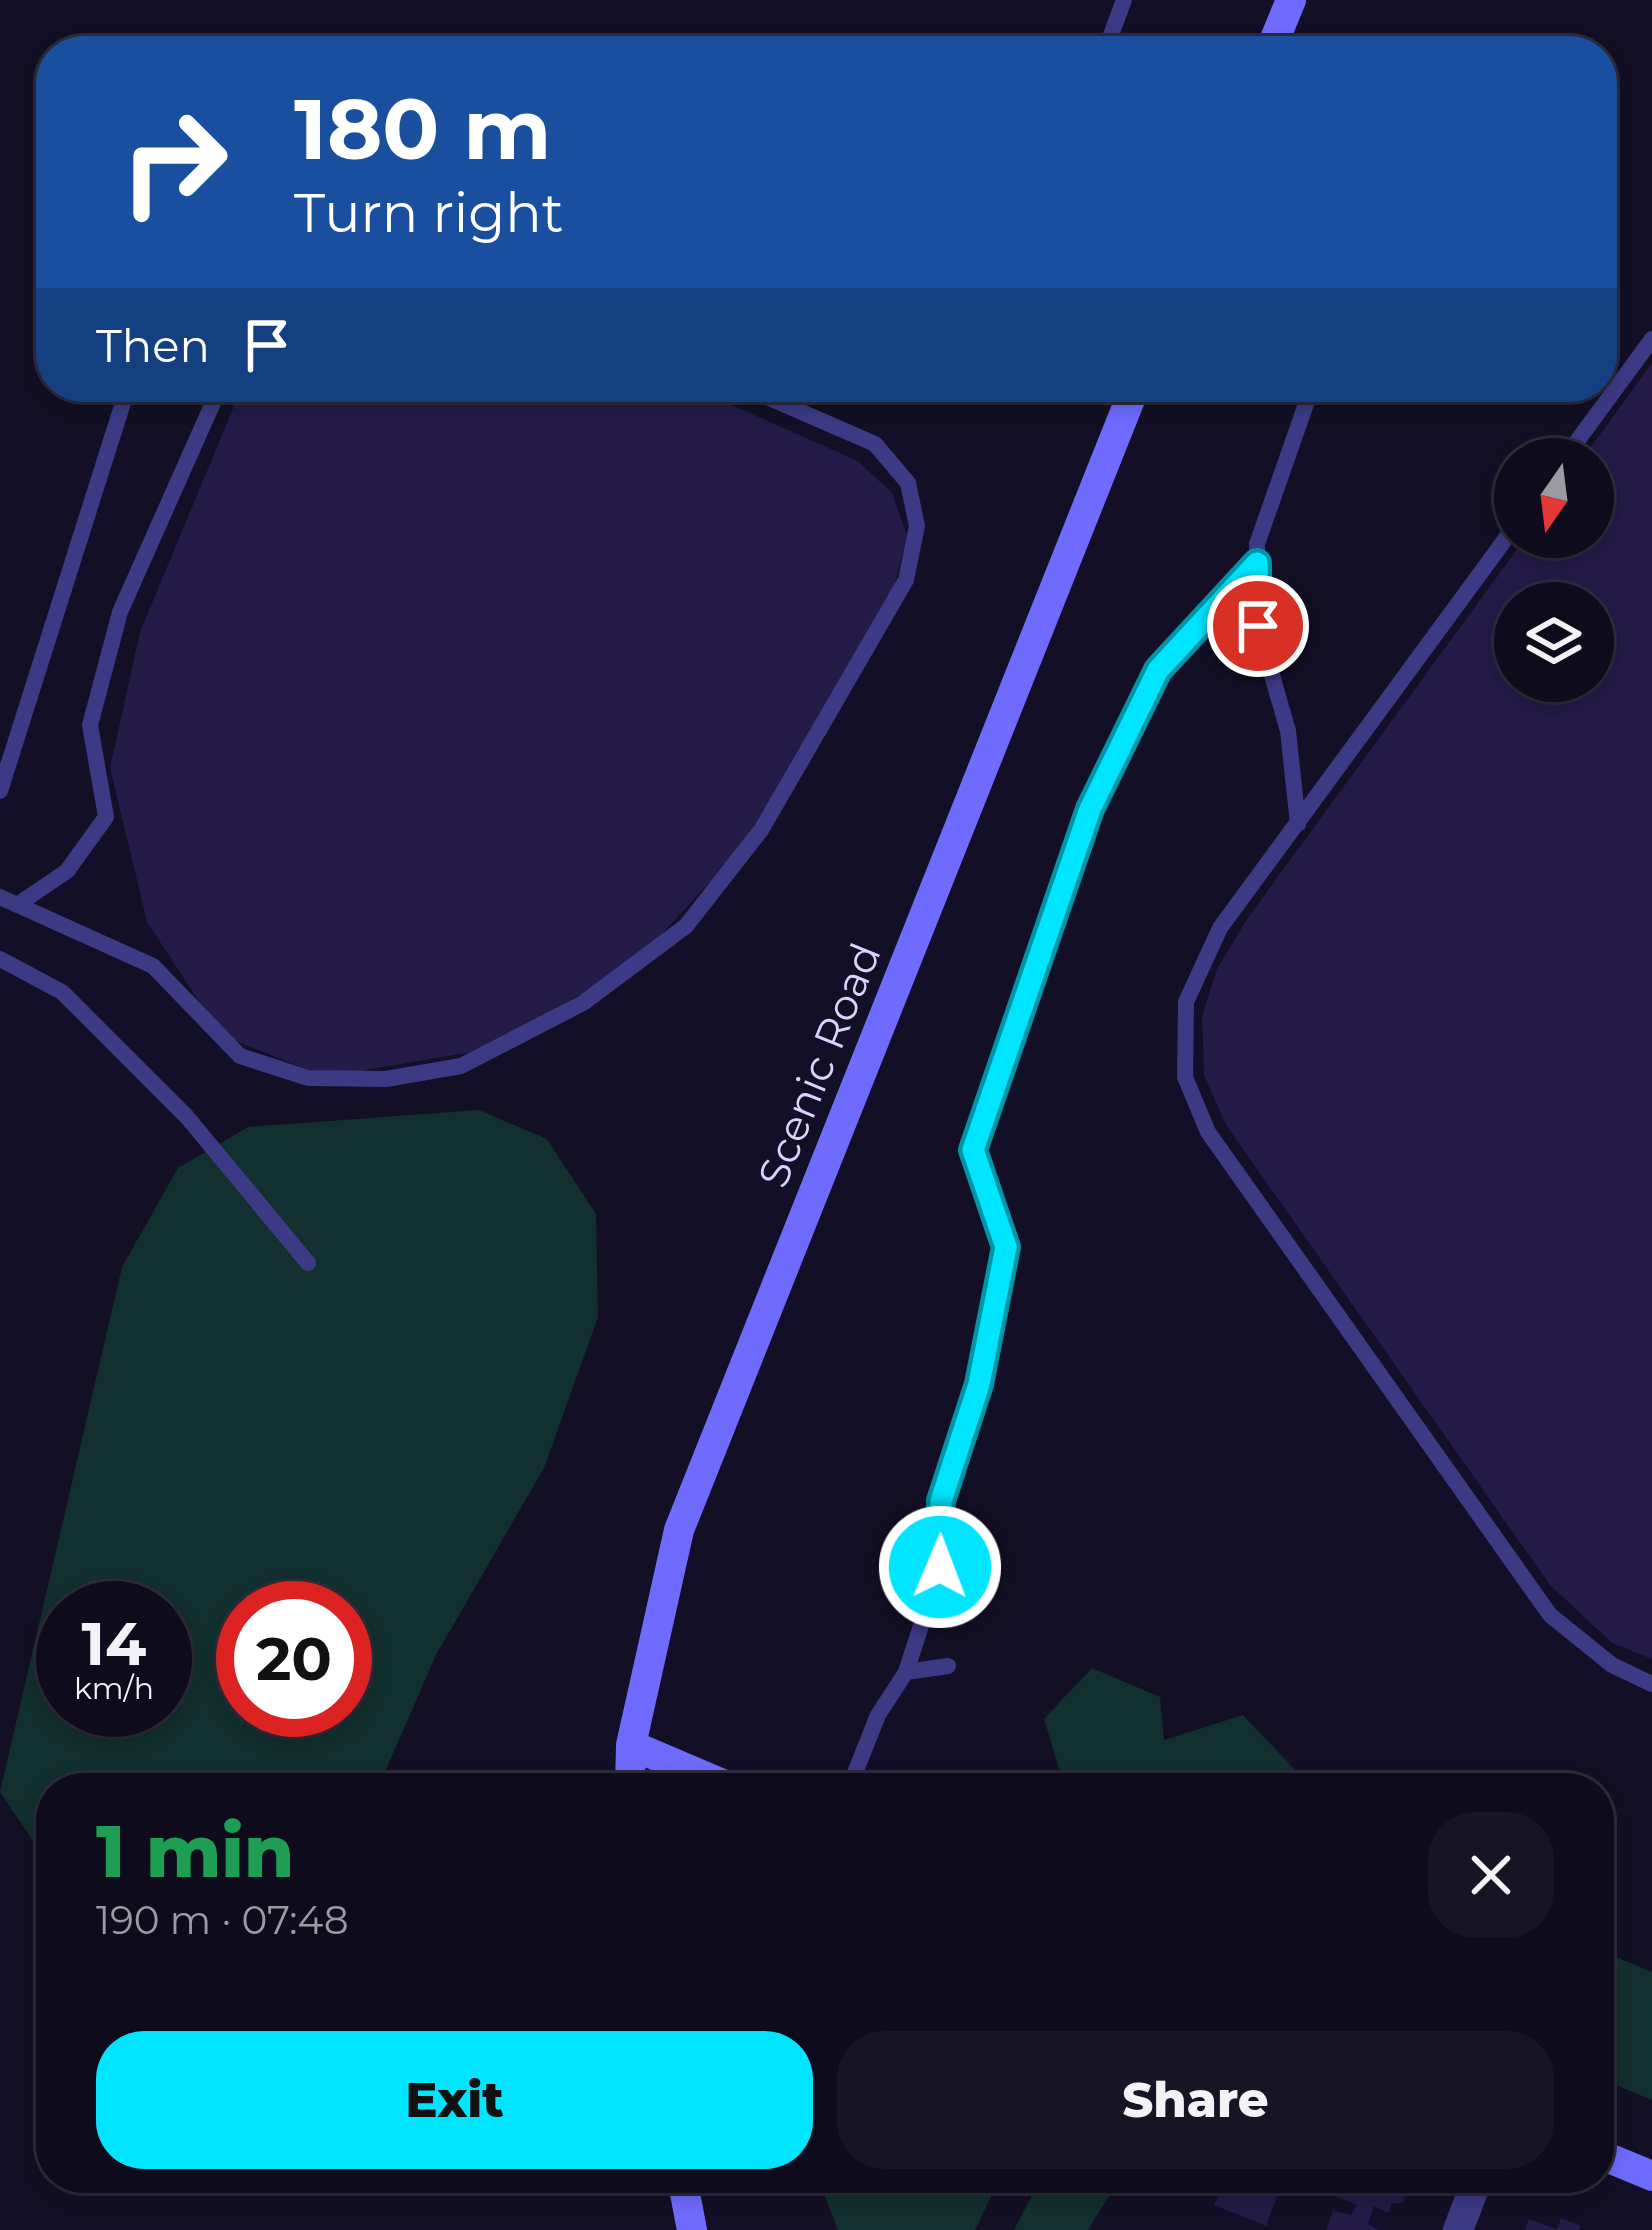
<!DOCTYPE html>
<html lang="en">
<head>
<meta charset="utf-8">
<style>
  :root { --surface:#0e0b1c; --page:#171425; --text:#f1f3f6; --muted:#9b9ba3; --line:#2e2b3b; --accent:#00e5ff }
  body { margin:0; font-family:Montserrat,sans-serif; background:var(--page); color:var(--text); height:100vh; display:flex; flex-direction:column; font-size:45px; white-space:nowrap }
  * { box-sizing:border-box; margin:0 }
  p { font-size:39px; color:var(--muted) }
  .icon { flex:none; width:66px; height:66px; fill:none; stroke:currentColor; stroke-width:2; stroke-linecap:round; stroke-linejoin:round }
  .map { position:relative; flex:1; overflow:hidden }
  .panel { position:absolute; left:36px; top:1773px; width:1578px; height:420px; display:flex; flex-direction:column; background:var(--surface); border-radius:48px; box-shadow:0 6px 18px #0003,0 0 0 3px var(--line) }
  .panel>* { flex:none }
  .hud { position:absolute; left:36px; top:36px; width:1581px; height:366px; border-radius:48px; box-shadow:0 6px 18px #0003,0 0 0 3px var(--line); background:#1a4fa0; color:#fff; overflow:hidden }
  .needle { width:78px; rotate:194deg }
  .fabs { position:absolute; left:1494px; top:438px; display:grid; gap:24px }
  .fabs a { display:grid; place-items:center; width:120px; height:120px; border-radius:50%; background:var(--surface); box-shadow:0 6px 18px #0003,0 0 0 3px var(--line); font-size:60px }
  .speed { position:absolute; left:36px; top:1581px; display:flex; gap:24px; font-size:60px; font-weight:700; text-align:center }
  .speed>* { display:grid; place-content:center; width:156px; height:156px; border-radius:50%; background:var(--surface); box-shadow:0 6px 18px #0003,0 0 0 3px var(--line); line-height:1 }
  .speed small { font-size:30px; font-weight:400 }
  .speed .limit { border:18px solid #d22; background:#fff; color:#111 }
  .pin { position:absolute; display:grid; place-items:center; width:102px; height:102px; color:#fff; margin:-51px; border:6px solid #fff; border-radius:50%; box-shadow:0 3px 12px #0007 }
  .me { position:absolute; width:132px; margin:-66px; rotate:1deg; stroke-linejoin:round; filter:drop-shadow(0 0 9px #0008) }
  .turn { display:flex; align-items:center; gap:42px; height:252px; padding:0 60px; font-size:54px }
  .turn .icon { width:156px; height:156px; stroke-width:2.5 }
  .turn b { display:block; font-size:84px; line-height:102px }
  .then { display:flex; align-items:center; height:114px; padding:0 60px; background:#0003; gap:24px; font-size:45px }
  .round { display:grid; place-items:center; flex:none; width:126px; height:126px; border-radius:48px; background:var(--page) }
  .overview { display:flex; align-items:center; justify-content:space-between; height:204px; padding:0 60px }
  h1 { font-size:72px; font-weight:800; line-height:90px; color:#1e9e55 }
  .primary-button { display:flex; gap:24px; margin-top:auto; padding:24px 60px }
  .primary-button a { flex:1; height:138px; border-radius:48px; background:var(--accent); color:#111; font-size:48px; font-weight:800; line-height:138px; text-align:center }
  .primary-button a+a { background:var(--page); color:var(--text) }
  .map>svg:first-child { display:block }
  .green { fill:#12302f; fill-rule:evenodd }
  .building { fill:#241b47; fill-rule:evenodd }
  .lines { fill:none; stroke-linecap:round; stroke-linejoin:round }
  .lane { stroke:#3d3a85; stroke-width:16 }
  .street { stroke:#3d3a85; stroke-width:30 }
  .secondary { stroke:#6f6bff; stroke-width:30 }
  .route-casing { stroke:#0095a6; stroke-width:30 }
  .route { stroke:#00e5ff; stroke-width:21 }
  .labels { text-anchor:middle; stroke-width:9; stroke-linejoin:round; paint-order:stroke }
  .street-label { font-size:42px; fill:#d9d4ff; stroke:#130f26 }
</style>
</head>
<body>
<div class="map">
<svg width="1652" height="2230" viewBox="0 0 1652 2230">
  <rect width="100%" height="100%" fill="#130f26"/>
  <path class="green" d="M479,1110L547,1139L596,1214L598,1317L544,1468L436,1655L378,1788H51V1867L0,1792L122,1267L178,1168L248,1127ZM63,1608H165V1710H63ZM243,1608H345V1710H243Z
    M1092,1668L1160,1697L1164,1740L1243,1715L1312,1788H1065L1044,1719Z
    M1599,1950L1652,1972V2100L1599,2078Z
    M818,2178H1000L975,2230H838Z
    M1041,2178H1120L1088,2230H1014Z"/>
  <path class="building" d="M1652,363V1659L1612,1643L1550,1585L1226,1125L1204,1075L1202,1016L1217,969L1247,919L1526,537H1593V459H1582ZM1515,603H1593V681H1515Z
    M242,387H691L858,461L892,493L907,535L895,584L740,849L638,960L489,1049L326,1077L221,1035L147,922L110,768L140,632Z
    M1226,2178H1284L1266,2226L1214,2205Z
    M1289,2178H1411L1403,2203H1392L1388,2213L1374,2206L1368,2224L1379,2230H1326L1333,2211L1351,2215L1357,2205Z
    M1561,2218L1581,2226L1579,2230H1525L1529,2219L1557,2229Z"/>
  <g class="lines">
    <path class="lane" d="M1105,51L1124,0
      M1564,459L1652,339
      M1515,526L1220,928L1186,1002L1185,1077L1208,1132L1550,1615L1612,1665L1652,1684
      M0,791L128,387
      M1298,824L1288,731L1258,626L1257,544L1312,387
      M0,897L153,966L240,1056L308,1078L386,1079L461,1066L583,1003L686,926L761,830L906,580L917,526L908,483L875,444L744,387
      M17,905L67,871L106,817L90,725L120,612L220,387
      M0,959L62,992L187,1117L308,1263
      M906,1672L948,1666
      M849,1788L878,1715L906,1672L940,1567L941,1501L979,1384L1006,1247L973,1150L1090,809L1158,670L1257,563"/>
    <path class="street" d="M1458,2230L1478,2178"/>
    <path class="secondary" d="M1270,51L1291,0
      M631,1745L732,1788
      M630,1788L631,1745L679,1530L1135,387
      M1599,2154L1652,2176
      M682,2178L692,2230"/>
  </g>
  <g class="lines">
    <defs>
      <path id="route" d="M940,1567L941,1501L979,1384L1006,1247L973,1150L1090,809L1158,670L1257,563L1258,626"/>
    </defs>
    <use href="#route" class="route-casing"/>
    <use href="#route" class="route"/>
  </g>
  <g class="labels">
    <g class="street-label">
      <text transform="translate(819 1065) rotate(-68)" y="15">Scenic Road</text>
    </g>
  </g>
</svg>
<div class="fabs">
<a><svg class="needle" viewBox="-14 -14 28 28"><path d="M0-13l5 13h-10z" fill="#e53935"/><path d="M0 13l5-13h-10z" fill="#9b9ba3"/></svg></a>
<a><svg class="icon" aria-label="layers" viewBox="0 0 24 24"><path d="M12 4l9 5-9 5-9-5zM3 14l9 5 9-5"/></svg></a>
</div>
<div class="speed"><div>14<small>km/h</small></div><div class="limit">20</div></div>
<div class="pin" style="left:1258px;top:626px;background:#d93025"><svg class="icon" aria-label="arrive" viewBox="0 0 24 24"><path d="M6 21V4h12l-3 4 3 4H6"/></svg></div>
<svg class="me" style="left:940px;top:1567px" viewBox="-20 -20 40 40"><circle r="17" fill="#00e5ff" stroke="#fff" stroke-width="3"/><path d="M0-11L8 9 0 5-8 9z" fill="#fff"/></svg>
<div class="hud">
<div class="turn"><svg class="icon" aria-label="right" viewBox="0 0 24 24"><path d="M7 20v-9h11M14 6l5 5-5 5"/></svg><div><b>180 m</b>Turn right</div></div>
<div class="then">Then<svg class="icon" aria-label="arrive" viewBox="0 0 24 24"><path d="M6 21V4h12l-3 4 3 4H6"/></svg></div>
</div>
<section class="panel">
<div class="overview"><div><h1>1 min</h1><p>190 m · 07:48</p></div><a class="round"><svg class="icon" aria-label="close" viewBox="0 0 24 24"><path d="M6 6l12 12M18 6L6 18"/></svg></a></div>
<div class="primary-button"><a>Exit</a><a>Share</a></div>
</section>
</div>
</body>
</html>
